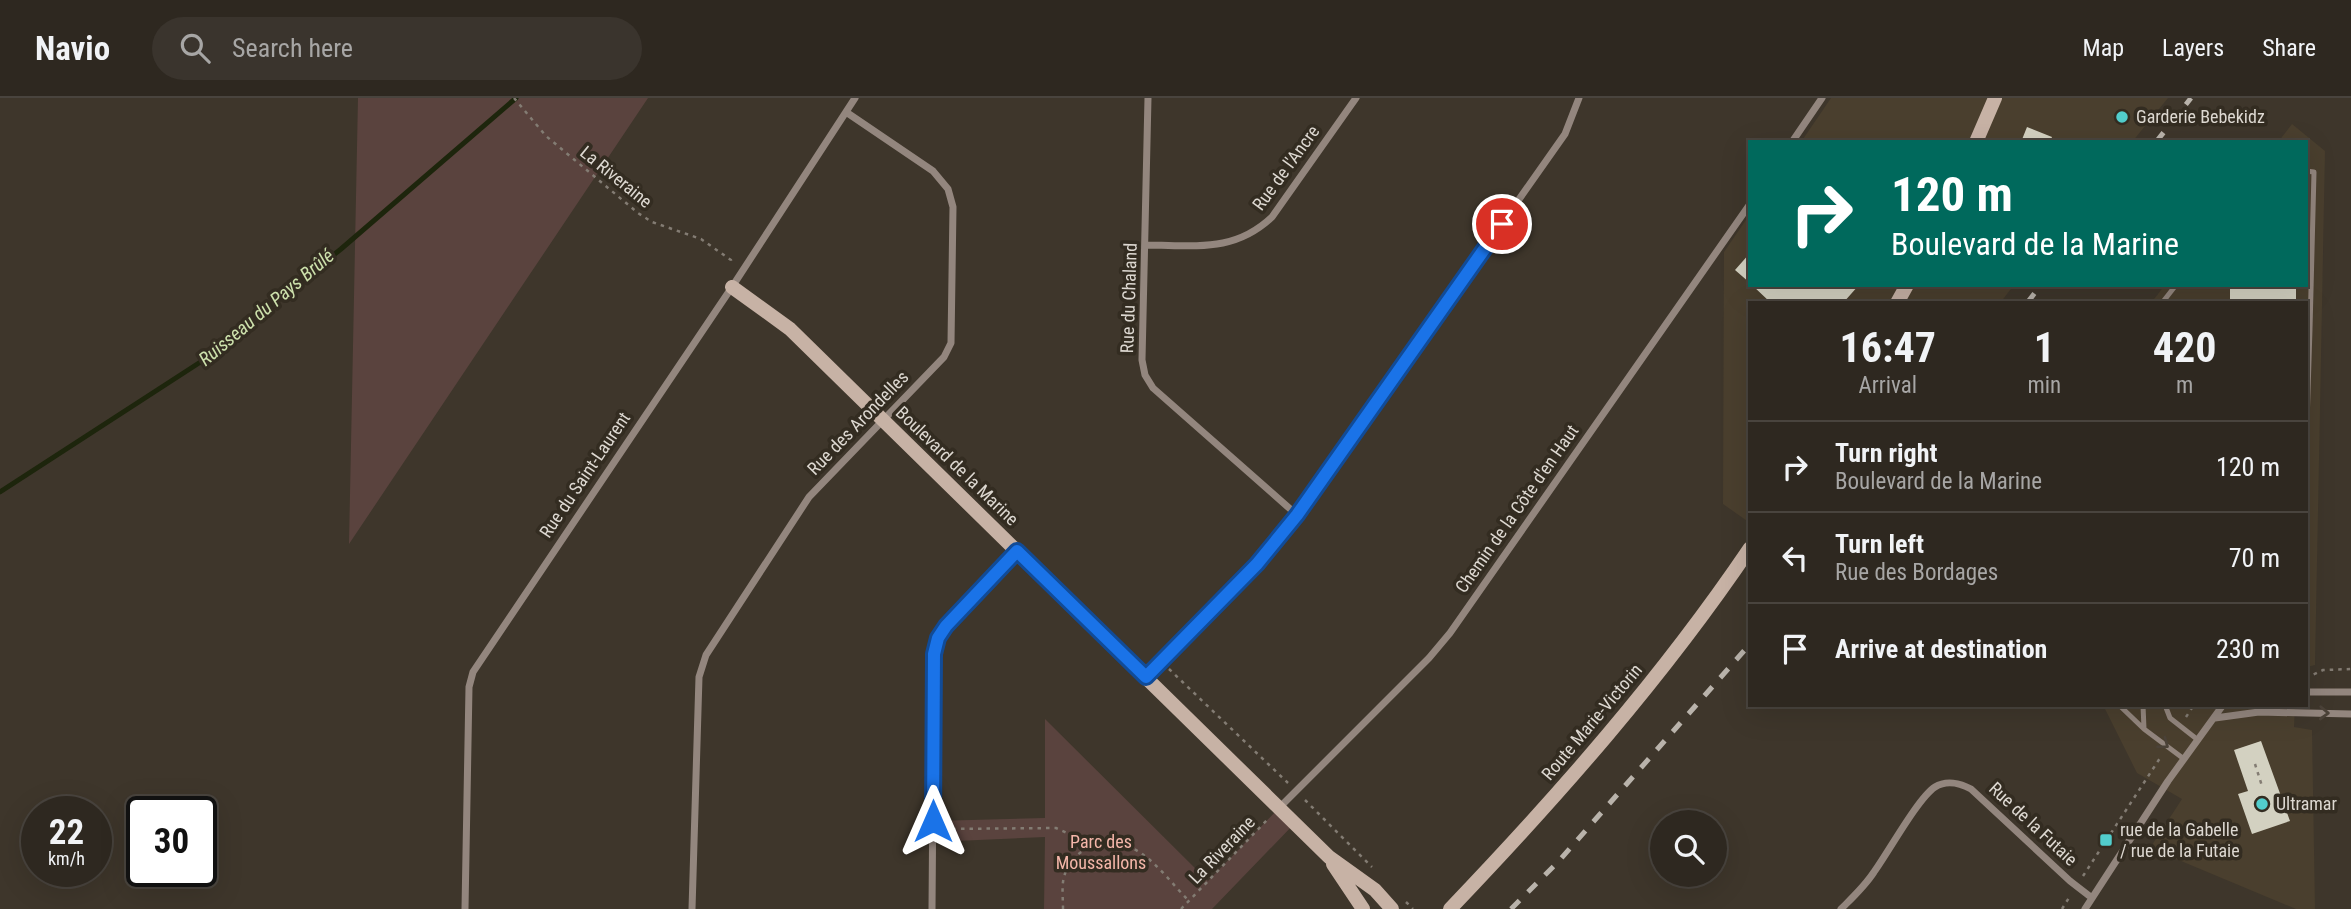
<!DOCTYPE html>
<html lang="en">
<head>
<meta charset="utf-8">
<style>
  :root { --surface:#2e2820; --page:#3a342d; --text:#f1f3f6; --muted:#a7a6a5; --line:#49443e }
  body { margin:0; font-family:"Roboto Condensed",sans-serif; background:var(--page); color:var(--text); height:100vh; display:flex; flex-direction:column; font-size:26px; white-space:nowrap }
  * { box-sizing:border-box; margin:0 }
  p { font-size:23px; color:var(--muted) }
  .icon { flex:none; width:38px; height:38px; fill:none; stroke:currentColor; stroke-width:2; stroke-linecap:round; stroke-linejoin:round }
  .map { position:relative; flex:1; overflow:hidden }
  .drawer { position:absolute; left:1748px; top:203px; width:560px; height:406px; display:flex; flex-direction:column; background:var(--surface); border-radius:0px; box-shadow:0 7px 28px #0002,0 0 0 2px var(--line) }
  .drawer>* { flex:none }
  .hud { position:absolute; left:1748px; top:42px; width:560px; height:147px; border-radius:0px; box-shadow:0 7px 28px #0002,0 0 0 2px var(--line); background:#00695c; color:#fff; overflow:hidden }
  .tools { position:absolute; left:1650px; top:712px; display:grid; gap:14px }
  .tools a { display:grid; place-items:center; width:77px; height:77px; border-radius:50%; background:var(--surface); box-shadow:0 7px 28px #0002,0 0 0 2px var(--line); font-size:35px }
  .speed { position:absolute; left:21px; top:698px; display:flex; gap:14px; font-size:35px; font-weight:700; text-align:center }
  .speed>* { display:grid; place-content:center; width:91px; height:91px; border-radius:50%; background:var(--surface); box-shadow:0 7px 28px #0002,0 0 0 2px var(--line); line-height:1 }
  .speed small { font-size:18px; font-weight:400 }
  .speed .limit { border:4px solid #111; border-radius:10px; background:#fff; color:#111 }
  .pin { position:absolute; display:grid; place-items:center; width:60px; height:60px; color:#fff; margin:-30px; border:4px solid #fff; border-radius:50%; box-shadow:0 2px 7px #0007 }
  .me { position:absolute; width:77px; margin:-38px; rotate:0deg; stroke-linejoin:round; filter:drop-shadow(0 0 5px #0008) }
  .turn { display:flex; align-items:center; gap:24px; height:147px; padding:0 28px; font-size:32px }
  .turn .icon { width:91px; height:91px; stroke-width:2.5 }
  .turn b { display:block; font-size:49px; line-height:60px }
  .eta { display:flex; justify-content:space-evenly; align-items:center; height:119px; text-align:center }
  .eta b { font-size:42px; font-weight:700; line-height:49px }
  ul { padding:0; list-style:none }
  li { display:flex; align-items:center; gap:21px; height:91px; padding:0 28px; border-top:2px solid var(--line) }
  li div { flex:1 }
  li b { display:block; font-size:26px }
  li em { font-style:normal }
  header { display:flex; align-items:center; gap:42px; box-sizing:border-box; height:98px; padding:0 35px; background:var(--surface); border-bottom:2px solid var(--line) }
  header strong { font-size:33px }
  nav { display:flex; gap:38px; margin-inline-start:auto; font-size:24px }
  .search { width:490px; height:63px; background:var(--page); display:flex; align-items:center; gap:18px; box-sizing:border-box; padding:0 24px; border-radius:38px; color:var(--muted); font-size:26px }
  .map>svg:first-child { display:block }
  .built { fill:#4a3f2e }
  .green { fill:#5a433e }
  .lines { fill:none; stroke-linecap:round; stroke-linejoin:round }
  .stream { stroke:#1d250c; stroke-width:5 }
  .building { fill:#d3d1c1 }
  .path { stroke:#837c73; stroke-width:2.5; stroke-dasharray:3.5 5; stroke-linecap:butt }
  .lane { stroke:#93867e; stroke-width:5 }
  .street { stroke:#93867e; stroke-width:7 }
  .secondary { stroke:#c7b2a5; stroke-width:14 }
  .rail { stroke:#b9b3ab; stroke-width:5; stroke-dasharray:12 12; stroke-linecap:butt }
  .oneway { stroke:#4b4238 }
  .route-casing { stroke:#114b97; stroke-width:18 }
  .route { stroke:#1a73e8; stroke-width:12 }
  .poi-dot { fill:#52cdcc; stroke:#332c21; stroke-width:2.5 }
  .labels { text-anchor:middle; stroke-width:7; stroke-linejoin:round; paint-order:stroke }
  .poi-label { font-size:18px; fill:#ddd8d1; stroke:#332c21; text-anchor:start }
  .street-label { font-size:18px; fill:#ddd8d1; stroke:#332c21 }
  .park-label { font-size:18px; fill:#f4b6a9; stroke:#332c21 }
  .water-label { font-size:19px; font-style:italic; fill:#cde1ac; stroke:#332c21 }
</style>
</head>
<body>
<header>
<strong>Navio</strong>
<div class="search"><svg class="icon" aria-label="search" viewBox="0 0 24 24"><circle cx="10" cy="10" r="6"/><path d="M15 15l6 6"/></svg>Search here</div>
<nav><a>Map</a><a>Layers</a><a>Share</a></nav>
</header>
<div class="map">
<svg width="2351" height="811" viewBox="0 0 2351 811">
  <rect width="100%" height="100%" fill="#3e362b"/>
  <path class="built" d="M1831,0H2168L2132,44H1801Z
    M2292,26L2325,53L2315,567L2307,569L2306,205H2151L2165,187H2306V44H2278Z
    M1750,116V187H2014L2000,205H1750V425L1723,406L1724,154Z
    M2103,607H2295L2294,629L2312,632L2315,811H2296L2150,750L2182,701L2137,675Z"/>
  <path class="green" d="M358,0H648L349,446Z
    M1045,621L1208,783L1280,709L1295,725L1212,811H1044L1045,739L933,744V723L1045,720Z"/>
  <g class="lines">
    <path class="stream" d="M0,394L202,263L341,151L516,0"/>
  </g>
  <path class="building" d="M2027,29L2052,39L2050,44H2021Z
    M1750,155V185L1735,172Z
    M1752,187H1859L1843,205H1771Z
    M2230,187H2296V205H2230Z
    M2261,643L2290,723L2252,736L2238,696L2248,693L2234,652Z"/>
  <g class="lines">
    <path class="path" d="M514,0L546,38L638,115L652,124L701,141L731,162V167
      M1169,571L1288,685
      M2306,580L2323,572L2351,571
      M2186,619L2194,607
      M2255,666L2262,688
      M1305,702L1372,769
      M944,731L1056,730L1067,735L1083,751
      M2083,778L2162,657
      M1406,804L1413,811
      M1063,811C1063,802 1062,792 1063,784C1068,750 1105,737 1134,751C1155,762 1172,786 1189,803
      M1181,811L1269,720
      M2062,811L2070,798"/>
    <path class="lane" d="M2306,73L2314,74L2310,231
      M2162,205L2176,187
      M2306,231H2310L2306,357
      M2119,607L2144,631L2184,661
      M2143,607L2144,631
      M2165,607L2170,620L2198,642"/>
    <path class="street" d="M1148,0L1142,262L1145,277L1153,290L1297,417
      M1792,44L1822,0
      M1146,147C1195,147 1234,155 1272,119L1356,0
      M1146,579L1257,466L1297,417L1565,36L1579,0
      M2306,594H2351
      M2215,620L2259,614L2351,616
      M1280,709L1429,560L1450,535L1750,106
      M465,811L469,589L473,574L732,189L855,0
      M692,811L699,579L706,557L809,399L944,259L951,245L953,109L948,91L933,73L846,14
      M932,811L934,556L938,540L946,528L1017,453
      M1841,811C1853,799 1865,788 1874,774C1888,755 1918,700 1935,689C1946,682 1960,685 1971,691L2070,783L2092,800
      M2085,811L2168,683L2223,607"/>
    <path class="secondary" d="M1976,44L1995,0
      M732,189L790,231L1329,759L1375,792L1392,811
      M1897,205L1907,187
      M1333,766L1363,811
      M1450,811C1558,698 1662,580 1750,450"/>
    <path class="rail" d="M2156,44L2191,0
      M2027,205L2041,187
      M1511,811L1557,765L1750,546"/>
  </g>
  <defs><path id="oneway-chevron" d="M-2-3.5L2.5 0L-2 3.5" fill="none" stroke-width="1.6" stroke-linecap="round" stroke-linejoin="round" transform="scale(1.75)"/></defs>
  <g class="oneway">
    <use href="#oneway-chevron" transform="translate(2324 615) rotate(2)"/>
    <use href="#oneway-chevron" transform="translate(2164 646) rotate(37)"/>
  </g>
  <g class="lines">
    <defs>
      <path id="route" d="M933,723L934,556L938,540L946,528L1017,453L1146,579L1257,466L1297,417L1502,126"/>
    </defs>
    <use href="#route" class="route-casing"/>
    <use href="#route" class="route"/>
  </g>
  <g class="poi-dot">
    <circle cx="2122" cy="19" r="7"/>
    <circle cx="2262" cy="706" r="7"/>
    <rect x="2099" y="735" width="14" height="14" rx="3.5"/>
  </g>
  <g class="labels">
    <g class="poi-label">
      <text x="2136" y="25">Garderie Bebekidz</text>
      <text x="2276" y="712">Ultramar</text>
      <text x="2120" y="738">rue de la Gabelle<tspan x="2120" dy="21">/ rue de la Futaie</tspan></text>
    </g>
    <g class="street-label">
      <text transform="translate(1286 70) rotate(-54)" y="6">Rue de l'Ancre</text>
      <text transform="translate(616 79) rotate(39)" y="6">La Riveraine</text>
      <text transform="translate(1129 200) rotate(-88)" y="6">Rue du Chaland</text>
      <text transform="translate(858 325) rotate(-46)" y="6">Rue des Arondelles</text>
      <text transform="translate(957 368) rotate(44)" y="6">Boulevard de la Marine</text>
      <text transform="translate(585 377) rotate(-56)" y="6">Rue du Saint-Laurent</text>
      <text transform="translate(1517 411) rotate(-55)" y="6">Chemin de la Côte d'en Haut</text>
      <text transform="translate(1592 624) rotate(-50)" y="6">Route Marie-Victorin</text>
      <text transform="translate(2033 726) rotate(43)" y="6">Rue de la Futaie</text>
      <text transform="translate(1222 752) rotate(-46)" y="6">La Riveraine</text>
    </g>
    <g class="park-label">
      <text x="1101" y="750">Parc des<tspan x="1101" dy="21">Moussallons</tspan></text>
    </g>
    <g class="water-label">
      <text transform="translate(266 209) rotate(-40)" y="7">Ruisseau du Pays Brûlé</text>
    </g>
  </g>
</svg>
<div class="tools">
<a><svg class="icon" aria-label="search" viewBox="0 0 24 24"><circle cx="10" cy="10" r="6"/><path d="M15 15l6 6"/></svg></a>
</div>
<div class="speed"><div>22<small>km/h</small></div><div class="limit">30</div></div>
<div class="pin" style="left:1502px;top:126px;background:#d93025"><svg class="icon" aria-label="arrive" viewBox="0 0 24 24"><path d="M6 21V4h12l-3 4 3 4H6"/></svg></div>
<svg class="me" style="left:933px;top:723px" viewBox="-20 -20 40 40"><path d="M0-17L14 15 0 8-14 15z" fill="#1a73e8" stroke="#fff" stroke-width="4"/></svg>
<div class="hud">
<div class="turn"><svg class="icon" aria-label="right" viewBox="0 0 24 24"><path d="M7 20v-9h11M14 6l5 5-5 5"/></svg><div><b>120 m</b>Boulevard de la Marine</div></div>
</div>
<section class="drawer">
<div class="eta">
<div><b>16:47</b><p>Arrival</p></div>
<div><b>1</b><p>min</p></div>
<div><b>420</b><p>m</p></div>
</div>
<ul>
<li><svg class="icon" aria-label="right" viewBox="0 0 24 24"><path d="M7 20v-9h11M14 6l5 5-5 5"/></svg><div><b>Turn right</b><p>Boulevard de la Marine</p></div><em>120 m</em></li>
<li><svg class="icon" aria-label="left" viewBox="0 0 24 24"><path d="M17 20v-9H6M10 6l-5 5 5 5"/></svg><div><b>Turn left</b><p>Rue des Bordages</p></div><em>70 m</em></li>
<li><svg class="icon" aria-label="arrive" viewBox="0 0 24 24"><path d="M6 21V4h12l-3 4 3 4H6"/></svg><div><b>Arrive at destination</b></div><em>230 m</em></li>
</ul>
</section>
</div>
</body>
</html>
